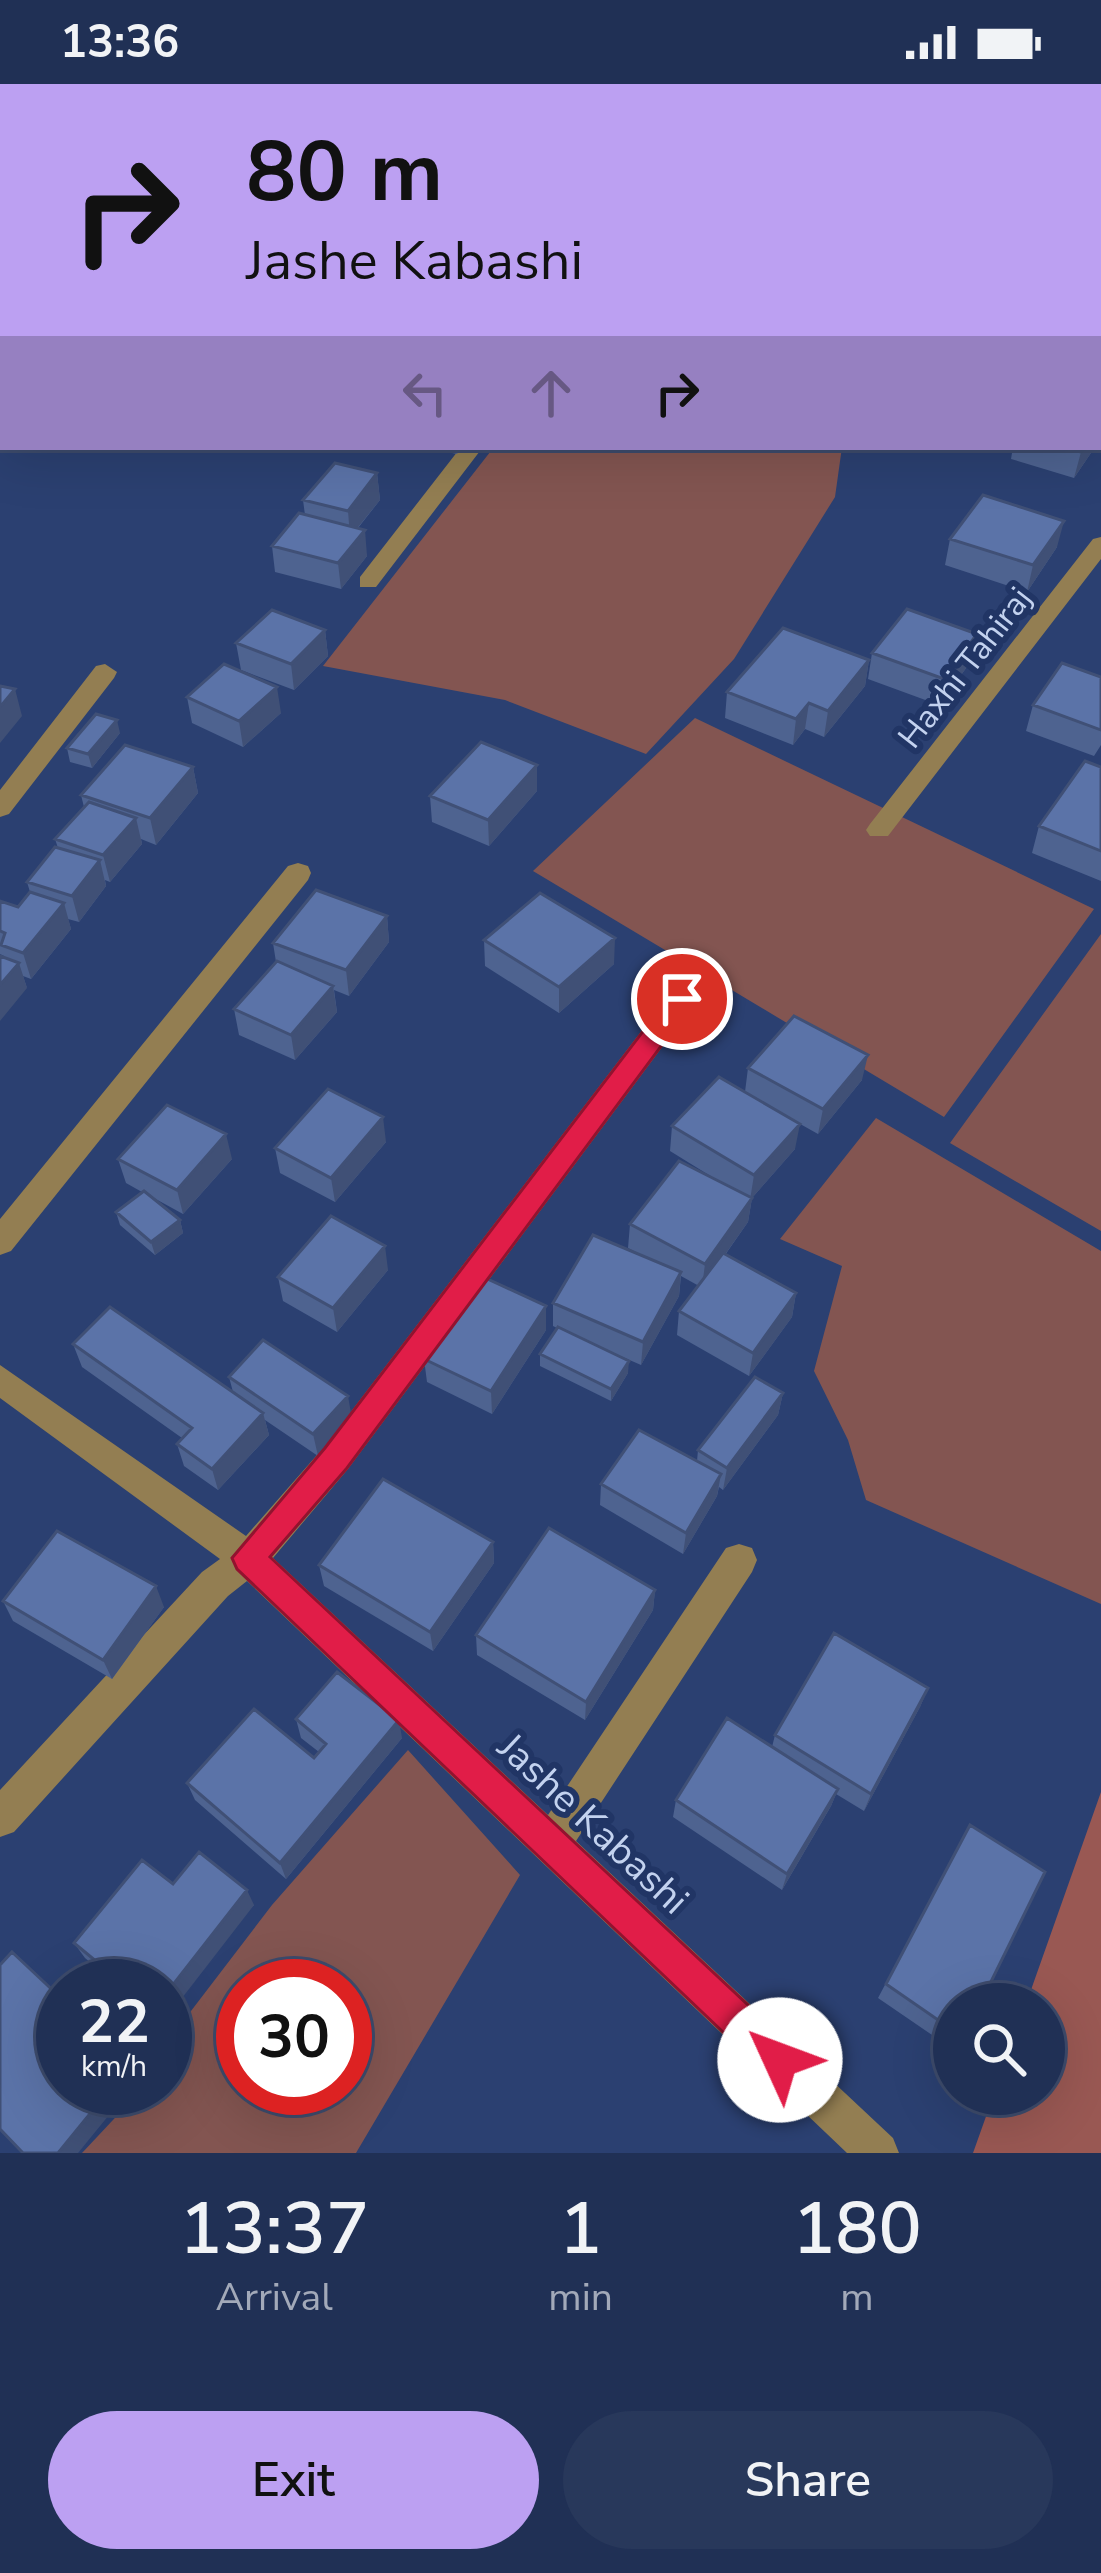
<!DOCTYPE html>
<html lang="en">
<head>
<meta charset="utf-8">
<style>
  :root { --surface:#203055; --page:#28385b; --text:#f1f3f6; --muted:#a2a9b9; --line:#3d4b6c; --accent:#bca0f2 }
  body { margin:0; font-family:"Nunito Sans",sans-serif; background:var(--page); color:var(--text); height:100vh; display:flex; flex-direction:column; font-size:45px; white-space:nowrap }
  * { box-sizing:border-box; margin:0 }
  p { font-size:39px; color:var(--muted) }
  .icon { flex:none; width:66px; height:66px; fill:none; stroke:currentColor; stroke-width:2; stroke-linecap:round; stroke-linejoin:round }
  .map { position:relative; height:2069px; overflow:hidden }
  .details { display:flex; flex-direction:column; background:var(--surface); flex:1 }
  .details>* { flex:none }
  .top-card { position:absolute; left:0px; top:0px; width:1101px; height:366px; box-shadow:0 12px 48px #0002,0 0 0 3px var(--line); background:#bca0f2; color:#111; overflow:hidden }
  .tools { position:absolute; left:933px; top:1899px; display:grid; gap:24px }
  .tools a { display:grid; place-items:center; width:132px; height:132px; border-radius:50%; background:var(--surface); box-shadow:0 12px 48px #0002,0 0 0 3px var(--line); font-size:60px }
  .speed { position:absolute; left:36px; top:1875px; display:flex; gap:24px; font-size:60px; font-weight:700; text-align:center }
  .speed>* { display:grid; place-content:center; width:156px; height:156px; border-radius:50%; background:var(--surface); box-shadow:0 12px 48px #0002,0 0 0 3px var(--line); line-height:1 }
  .speed small { font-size:30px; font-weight:400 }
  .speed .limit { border:18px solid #d22; background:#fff; color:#111 }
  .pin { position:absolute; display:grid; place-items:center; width:102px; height:102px; color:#fff; margin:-51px; border:6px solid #fff; border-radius:50%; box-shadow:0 3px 12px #0007 }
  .me { position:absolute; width:132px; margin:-66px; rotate:313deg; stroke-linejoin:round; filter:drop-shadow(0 0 9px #0008) }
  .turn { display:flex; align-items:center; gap:42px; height:252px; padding:0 48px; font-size:54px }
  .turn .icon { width:156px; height:156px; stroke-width:2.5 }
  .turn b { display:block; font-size:84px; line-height:102px }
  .lanes { display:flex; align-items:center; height:114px; padding:0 48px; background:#0003; justify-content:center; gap:60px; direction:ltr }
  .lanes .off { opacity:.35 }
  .eta { display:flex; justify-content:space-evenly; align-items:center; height:204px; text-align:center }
  .eta b { font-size:72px; font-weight:600; line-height:84px }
  .cta { display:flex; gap:24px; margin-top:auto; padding:24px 48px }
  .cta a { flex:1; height:138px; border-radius:72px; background:var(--accent); color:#111; font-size:48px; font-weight:600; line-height:138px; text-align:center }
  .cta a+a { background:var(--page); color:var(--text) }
  .status { display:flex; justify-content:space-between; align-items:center; height:84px; padding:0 60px; background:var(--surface); direction:ltr }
  .status svg { height:33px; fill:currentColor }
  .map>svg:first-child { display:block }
  .green { fill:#835551; fill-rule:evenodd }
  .forest { fill:#995853 }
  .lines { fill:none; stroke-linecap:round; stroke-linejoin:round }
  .minor { fill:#937e52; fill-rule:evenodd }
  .wall { fill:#4e6390 }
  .shaded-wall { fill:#405076 }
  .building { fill:#5b73a8; stroke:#405076; stroke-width:3 }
  .route { fill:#e11d48; stroke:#92132f; stroke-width:3 }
  .labels { text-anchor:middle; stroke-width:12; stroke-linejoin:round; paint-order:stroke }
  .street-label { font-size:33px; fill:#c3d2ef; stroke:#213565 }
  .near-street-label { font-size:39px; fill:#c3d2ef; stroke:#213565 }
</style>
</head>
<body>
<div class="status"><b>13:36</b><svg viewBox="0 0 49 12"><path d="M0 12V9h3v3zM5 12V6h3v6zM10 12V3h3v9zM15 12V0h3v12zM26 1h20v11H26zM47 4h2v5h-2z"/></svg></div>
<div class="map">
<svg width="1101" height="2069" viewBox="0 0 1101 2069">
  <rect width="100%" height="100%" fill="#2b4071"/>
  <path class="green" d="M494,363H842L835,413L734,575L646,670L505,616L323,582Z
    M695,634L1094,825L944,1033L533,787Z
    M1101,850V1147L950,1059Z
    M876,1034L1101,1167V1520L866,1416L848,1356L814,1287L842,1182L780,1155Z
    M408,1666L520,1791L356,2069H82L143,2004H165V1970L191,1927L272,1821ZM345,1902V2004H243V1902Z"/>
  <path class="forest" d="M1101,1708V2069H973L994,2010H1044V1920H1026Z"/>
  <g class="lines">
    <path class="minor" d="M357,0H375L355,3Z
      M1098,210L1101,211V223L1098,222Z
      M461,363H483L376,503H360V493Z
      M1101,453V475L888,752H870L866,746L870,740L1093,455Z
      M105,580L117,588L114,594L9,730L0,733V706L96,582Z
      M298,779L308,782L311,789L308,796L11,1167L0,1171V1135L288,782Z
      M682,904L692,907L696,915L692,923L348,1385L273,1474L548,1731L726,1464L739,1460L752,1464L757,1476L752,1488L576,1757L893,2054L899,2069H847L247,1497L228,1512L14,1748L0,1753V1706L202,1488L220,1475L0,1314V1281L246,1452L324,1363L672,907Z"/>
  </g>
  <path class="wall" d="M244,0H304L302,3H245Z
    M422,363H462L457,370Z
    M1013,363H1095L1074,394L1011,375Z
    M377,389L380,416L358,444L367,472L341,505L275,488L272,462L305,431L303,416Z
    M950,455L1057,463L1027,508L945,481Z
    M325,546L328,572L294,606L241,586L236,559Z
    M977,550L972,576L939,621L868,595L872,569Z
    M869,576L865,602L824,653L805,645L793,661L725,634L727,608Z
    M1101,593V661L1094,672L1026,647L1033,621Z
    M187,613L281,629L243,663L192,639Z
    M120,649L92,684L70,678L67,664Z
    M193,683L198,709L156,761L141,755L142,760L110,798L105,796L106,802L79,838L68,835L71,845L31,895L23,892L27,904L4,872L0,870V817L18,823L30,808L27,798L58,764L55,755L84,723L81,711Z
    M1101,683V797L1032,769L1039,742Z
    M537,707L489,762L432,738L430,712Z
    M387,832L389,858L349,912L334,906L337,928L295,976L239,951L234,925L276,878L273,859Z
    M484,856L614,880L559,929L485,882Z
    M748,984L862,996L818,1050L777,1027L795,1065L752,1114L748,1138L725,1171L796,1209L792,1233L749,1292L677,1251L679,1227L699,1202L681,1192L679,1212L641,1281L595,1261L628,1289L611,1317L540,1282V1270L557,1244L553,1242V1219L649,1175L628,1164L630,1140L725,1101L670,1067L672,1042L745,1008Z
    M386,1058L335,1118L280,1089L275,1064Z
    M118,1075H232L183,1130L152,1113L180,1136L183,1149L155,1171L120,1141L116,1128L142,1108L126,1099Z
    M388,1186L337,1248L283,1217L278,1193Z
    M546,1246L492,1330L427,1298L424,1275Z
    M73,1260L233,1308L229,1293L352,1335L318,1372L265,1336L269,1351L218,1406L184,1382L177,1360L182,1354L82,1283Z
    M783,1309L778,1331L723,1406L719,1403L717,1412L683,1470L600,1421L601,1400L697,1377L698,1366Z
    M493,1458L494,1479L433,1567L324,1502L319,1481Z
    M655,1506L653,1526L585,1636L477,1571L476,1551Z
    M3,1517L164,1523L112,1595L13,1537Z
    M928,1604L920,1623L864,1727L836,1710L831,1722L782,1806L673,1733L676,1716L772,1663L775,1651Z
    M296,1635L402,1654L286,1795L195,1716L187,1699L314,1674L319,1668L301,1654Z
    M970,1741L954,1920V1966L878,1914Z
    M173,1800L254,1821L165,1902H119L85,1874L74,1859Z"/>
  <path class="shaded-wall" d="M1101,53V76L1098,77V54Z
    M1084,363H1095L1074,394L1081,368Z
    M377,389L380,416L350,453L348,427Z
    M1064,437L1057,463L1027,508L1033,481Z
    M365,446L367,472L341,505L338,479Z
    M325,546L328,572L294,606L291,580Z
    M977,550L972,576L939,621L944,595Z
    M869,576L865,602L824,653L828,627Z
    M277,603L281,629L243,663L239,637Z
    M15,605L22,632L0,659V623Z
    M809,619L805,645L793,661L796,635Z
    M117,636L120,649L92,684L88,670Z
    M537,681V707L489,762L488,736Z
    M193,683L198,709L156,761L150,734Z
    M136,734L142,760L110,798L103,771Z
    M100,776L106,802L79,838L72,812Z
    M64,819L71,845L31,895L23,869Z
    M387,832L389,858L349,912L346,886Z
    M615,854L614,880L559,929V903Z
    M19,879L27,904L0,937V901Z
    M333,902L337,928L295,976L291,951Z
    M868,971L862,996L818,1050L823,1025Z
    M383,1033L386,1058L335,1118L331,1094Z
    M800,1040L795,1065L752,1114L748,1138L702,1203L705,1180L750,1116L754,1091Z
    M226,1050L232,1075L183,1130L177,1106Z
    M180,1136L183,1149L155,1171L151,1158Z
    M385,1162L388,1186L337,1248L333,1224Z
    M681,1188L679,1212L641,1281L643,1258Z
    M796,1209L792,1233L749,1292L753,1269Z
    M546,1222V1246L492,1330L491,1307Z
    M629,1277L628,1289L611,1317V1305Z
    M783,1309L778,1331L723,1406L727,1384Z
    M348,1312L352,1335L318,1372L313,1350Z
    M263,1329L269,1351L218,1406L212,1385Z
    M721,1390L717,1412L683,1470L686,1449Z
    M493,1458L494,1479L433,1567L430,1548Z
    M156,1502L164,1523L112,1595L103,1576Z
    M655,1506L653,1526L585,1636L586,1618Z
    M928,1604L920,1623L864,1727L871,1710Z
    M399,1636L402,1654L286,1795L280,1779Z
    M838,1705L831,1722L782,1806L787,1790Z
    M247,1806L254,1821L165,1936V1911Z
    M111,2004H131L78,2069H58Z"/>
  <path class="building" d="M413,0H475L473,3H410Z
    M520,0H549L547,3H517Z
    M1098,34L1101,36V53L1098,54Z
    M1098,131H1101V160H1098Z
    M1098,236L1101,237L1100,263H1098Z
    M1063,363H1084L1081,368Z
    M335,379L377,389L348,427L303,416Z
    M983,411L1064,437L1033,481L950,455Z
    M299,429L365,446L338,479L272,462Z
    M907,525L977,550L944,595L872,569Z
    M272,526L325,546L291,580L236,559Z
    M783,544L869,576L828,627L809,619L796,635L727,608Z
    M1062,579L1101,593V646L1033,621Z
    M224,580L277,603L239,637L187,613Z
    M0,602L15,605L0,623Z
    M96,630L117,636L88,670L67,664Z
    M481,658L537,681L488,736L430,712Z
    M125,661L193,683L150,734L81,711Z
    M1085,677L1101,683V767L1039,742Z
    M89,718L136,734L103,771L55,755Z
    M55,763L100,776L72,812L27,798Z
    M316,806L387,832L346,886L273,859Z
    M30,808L64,819L23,869L1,861L5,849L0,847V817L18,823Z
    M540,809L615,854L559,903L484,856Z
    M0,872L19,879L0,901Z
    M277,877L333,902L291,951L234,925Z
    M794,932L868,971L823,1025L748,984Z
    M719,993L800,1040L754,1091L672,1042Z
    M328,1005L383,1033L331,1094L275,1064Z
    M167,1021L226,1050L177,1106L118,1075Z
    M679,1077L752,1114L705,1180L630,1140Z
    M144,1107L180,1136L151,1158L116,1128Z
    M331,1132L385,1162L333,1224L278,1193Z
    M593,1151L681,1188L643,1258L553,1219Z
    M723,1169L796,1209L753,1269L679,1227Z
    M481,1192L546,1222L491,1307L424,1275Z
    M110,1223L263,1329L212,1385L177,1360L192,1344L73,1260Z
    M558,1243L629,1277L611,1305L540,1270Z
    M263,1256L348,1312L313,1350L229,1293Z
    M755,1293L783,1309L727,1384L698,1366Z
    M639,1346L721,1390L686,1449L601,1400Z
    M383,1395L493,1458L430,1548L319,1481Z
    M549,1444L655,1506L586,1618L476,1551Z
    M57,1447L156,1502L103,1576L3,1517Z
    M834,1549L928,1604L871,1710L775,1651Z
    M337,1588L399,1636L280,1779L187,1699L254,1625L314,1674L326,1660L296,1635Z
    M727,1634L838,1705L787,1790L676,1716Z
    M970,1741L1045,1788L980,1920H954V1947L886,1900Z
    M199,1768L247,1806L165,1911V1902H126L74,1859L142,1776L173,1800Z
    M12,1868L63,1916V2004H111L58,2069H23L0,2045V1881Z"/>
  <path class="route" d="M682,905L691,908L695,915L691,922L347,1384L270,1473L793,1963L799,1976L793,1990L780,1995L767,1990L237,1485L232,1474L325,1364L673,908Z"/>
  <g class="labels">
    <g class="street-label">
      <text transform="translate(964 583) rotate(-52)" y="12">Haxhi Tahiraj</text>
    </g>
    <g class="near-street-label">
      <text transform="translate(594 1739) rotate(43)" y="14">Jashe Kabashi</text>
    </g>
  </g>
</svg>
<div class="tools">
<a><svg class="icon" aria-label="search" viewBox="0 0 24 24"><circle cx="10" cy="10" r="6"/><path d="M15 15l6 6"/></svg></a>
</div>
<div class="speed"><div>22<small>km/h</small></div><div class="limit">30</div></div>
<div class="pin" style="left:682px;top:915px;background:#d93025"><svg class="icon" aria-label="arrive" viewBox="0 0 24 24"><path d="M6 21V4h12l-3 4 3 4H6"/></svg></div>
<svg class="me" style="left:780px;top:1976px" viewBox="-20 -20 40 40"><circle r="19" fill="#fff"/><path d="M0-13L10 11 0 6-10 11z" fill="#e11d48"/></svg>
<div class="top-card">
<div class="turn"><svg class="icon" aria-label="right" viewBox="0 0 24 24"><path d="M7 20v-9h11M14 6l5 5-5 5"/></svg><div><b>80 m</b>Jashe Kabashi</div></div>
<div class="lanes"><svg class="icon off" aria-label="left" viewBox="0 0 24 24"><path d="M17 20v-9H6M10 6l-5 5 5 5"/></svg><svg class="icon off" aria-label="ahead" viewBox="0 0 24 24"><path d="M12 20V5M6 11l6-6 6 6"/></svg><svg class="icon" aria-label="right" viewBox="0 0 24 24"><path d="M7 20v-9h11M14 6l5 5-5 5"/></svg></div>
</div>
</div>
<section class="details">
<div class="eta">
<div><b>13:37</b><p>Arrival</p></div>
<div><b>1</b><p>min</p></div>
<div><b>180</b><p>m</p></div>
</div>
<div class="cta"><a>Exit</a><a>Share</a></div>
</section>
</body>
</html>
